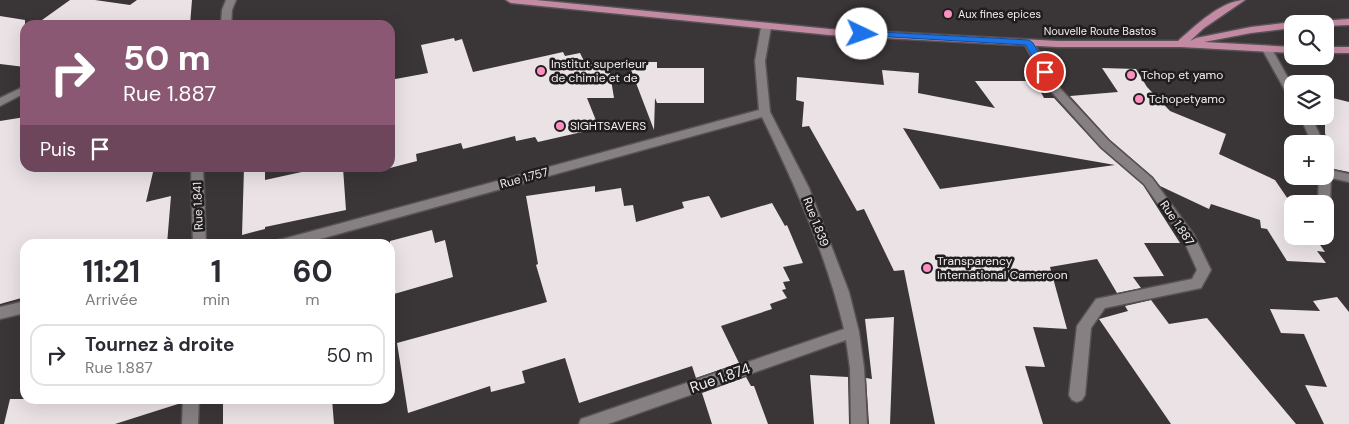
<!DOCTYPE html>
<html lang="fr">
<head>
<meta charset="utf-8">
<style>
  :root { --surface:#fff; --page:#f7f7f7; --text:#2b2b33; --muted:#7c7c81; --line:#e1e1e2 }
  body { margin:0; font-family:"DM Sans",sans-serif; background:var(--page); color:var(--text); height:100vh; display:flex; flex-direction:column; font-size:19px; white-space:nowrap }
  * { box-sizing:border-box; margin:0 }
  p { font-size:16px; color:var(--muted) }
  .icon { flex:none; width:28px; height:28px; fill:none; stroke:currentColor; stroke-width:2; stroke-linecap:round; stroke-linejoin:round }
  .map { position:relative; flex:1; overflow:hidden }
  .sheet { position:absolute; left:20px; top:239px; width:375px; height:165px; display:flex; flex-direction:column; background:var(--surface); border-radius:15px; box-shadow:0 5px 20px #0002 }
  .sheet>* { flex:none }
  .top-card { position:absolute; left:20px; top:20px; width:375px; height:152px; border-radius:15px; box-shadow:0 5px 20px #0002; background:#8a5872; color:#fff; overflow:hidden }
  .buttons { position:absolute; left:1284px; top:15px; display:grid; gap:10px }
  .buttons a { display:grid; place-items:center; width:50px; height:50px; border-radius:10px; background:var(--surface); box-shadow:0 5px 20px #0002; font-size:25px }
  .pin { position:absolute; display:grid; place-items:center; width:42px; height:42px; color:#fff; margin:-21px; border:2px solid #fff; border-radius:50%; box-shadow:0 1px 5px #0007 }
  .me { position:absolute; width:55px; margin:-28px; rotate:93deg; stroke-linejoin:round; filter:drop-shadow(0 0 4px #0008) }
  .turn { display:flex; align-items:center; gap:18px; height:105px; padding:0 20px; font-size:22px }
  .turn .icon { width:65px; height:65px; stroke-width:2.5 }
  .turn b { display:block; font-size:35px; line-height:42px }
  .then { display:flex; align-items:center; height:48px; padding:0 20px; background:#0003; gap:10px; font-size:19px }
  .eta { display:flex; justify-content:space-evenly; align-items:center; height:85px; text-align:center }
  .eta b { font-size:30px; font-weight:700; line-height:35px }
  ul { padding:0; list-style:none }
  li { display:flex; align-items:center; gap:15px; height:62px; margin:0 10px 8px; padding:0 10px; border:2px solid var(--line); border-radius:15px }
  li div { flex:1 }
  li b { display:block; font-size:19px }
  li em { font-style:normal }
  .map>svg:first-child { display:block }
  .building { fill:#eae2e5; fill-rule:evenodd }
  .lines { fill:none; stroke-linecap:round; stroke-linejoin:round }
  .minor-casing { stroke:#575254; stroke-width:3 }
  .major-casing { stroke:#575254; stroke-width:3 }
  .minor { fill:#878083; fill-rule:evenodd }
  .major { fill:#c38aa3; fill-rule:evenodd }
  .route { fill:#1a73e8; stroke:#114b97 }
  .poi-dot { fill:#fd8ec0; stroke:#201d1e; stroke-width:2 }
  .labels { text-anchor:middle; stroke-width:5; stroke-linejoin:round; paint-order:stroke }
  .far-poi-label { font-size:11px; fill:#f1edef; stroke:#201d1e; text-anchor:start }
  .far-street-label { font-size:11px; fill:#f1edef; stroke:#201d1e }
  .poi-label { font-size:12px; fill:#f1edef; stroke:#201d1e; text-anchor:start }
  .street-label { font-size:12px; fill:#f1edef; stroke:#201d1e }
  .near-street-label { font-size:15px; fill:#f1edef; stroke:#201d1e }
</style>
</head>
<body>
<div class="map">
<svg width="1349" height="424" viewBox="0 0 1349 424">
  <rect width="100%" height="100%" fill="#3a3537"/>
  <path class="building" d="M70,0H95L130,5L137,0H192L190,25H35Z
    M0,16L25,20V67L0,64Z
    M454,38L455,41L462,39L473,72L563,52L565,56L580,53L584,61H608L614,98H587L597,123L579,127L582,132L538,142L535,137L516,141L515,136L463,149L461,143L416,154L417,161L390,168V80L428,73L421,45Z
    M628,62H657V68H704V103H657L655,98L654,130Z
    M1102,68L1136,69L1147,87L1170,111L1226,134L1219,154L1275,180L1292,205V236H1314L1325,252L1317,251L1326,263L1287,261L1267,229L1261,228L1260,220L1211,204L1209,209L1160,186L1153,177L1110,140L1070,96L1118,92Z
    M882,70L919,73L918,93L995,108L975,81H1035L1044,98H1054L1100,148L1143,185L1180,243H1144L1164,276L1133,277L1141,288L1117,293L1097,259L1050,267L1067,329L1033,327L1045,367L1025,366L1043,424H935L904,270L894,271L864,209L857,211L809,126L802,127L804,102L796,100L797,77L884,85ZM903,128L1115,165L940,189Z
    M1325,96L1349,102V172L1334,169L1325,133Z
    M25,117V168H154L146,202L171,196L167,244H25V297L0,304V121Z
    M244,168H265V180L320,168H343L346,210L265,227V229L242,235Z
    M595,186V192L621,188L624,206L633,205L636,222L684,208L682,202L709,196L721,218L772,203L785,226L787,225L803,263L783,267L790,281L783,282L786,289L782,290L787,298L770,304L772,309L721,326L739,363L696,378L692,366L579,403L565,358L522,371L525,383L491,392L490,386L408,413L397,343L547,302L536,265L538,264L526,196Z
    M432,230L435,243L445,240L453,277L394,294L390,269V241Z
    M1337,297L1349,312V424H1324L1305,385L1327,387L1304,334L1281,333L1270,309L1320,311L1313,301Z
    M1151,300L1169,324L1207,318L1296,424H1171L1099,319L1128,311L1125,306Z
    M894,317L890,424H869L866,378L872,379L865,319Z
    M810,375L848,377L849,424H814Z
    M746,377L751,386H754L768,424H712L702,393Z
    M10,399H177L178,404L115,424H4Z
    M223,399H332L334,424H223Z"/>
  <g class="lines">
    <defs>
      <path id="minor" d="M226,0H236L232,10L231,25H221L222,10Z
        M766,24L771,27L765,61L770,112L809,188L849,292L859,332L864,368L867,424H851L850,368L846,340L608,424H579L581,419L587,417L844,329C826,254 795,185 762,117L302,244H277L278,240L283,239L759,110L755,61L761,27Z
        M1029,40L1034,43L1057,85L1109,141L1152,178L1194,235L1211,270L1201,288L1105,308L1091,328L1085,395L1082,400L1077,402L1072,400L1069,395L1077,326L1096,299L1192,279L1197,270L1184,241L1144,184L1101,147L1049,89L1024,43Z
        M1267,46L1272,49L1292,85V97L1287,94L1262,49Z
        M25,86V93L0,106V98Z
        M1300,116H1311L1324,144H1312Z
        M1325,164L1329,165L1331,170L1349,174V182L1331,178L1330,204L1325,208V204H1318L1319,176H1325Z
        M191,168H203L206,244H193Z
        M25,301V313L0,319V307Z
        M183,399H199L198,424H182Z"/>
      <path id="major" d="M506,0H536L829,29L1058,41H1178C1195,26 1222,0 1245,0L1204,28L1190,41L1196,38L1251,27L1292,22L1296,24H1292V28L1251,33L1204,42L1292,47V53L1181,47H1058L829,35L511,3Z
        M1349,19V25L1325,26V24H1314L1319,21Z
        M1325,47H1349V53H1325Z"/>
    </defs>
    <use href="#minor" class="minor-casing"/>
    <use href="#major" class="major-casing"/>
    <use href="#minor" class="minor"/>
    <use href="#major" class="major"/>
  </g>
  <path class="route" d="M862,31L1029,40L1033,43L1050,72L1042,75L1026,45L858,35L857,34Z"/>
  <g class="poi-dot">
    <circle cx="948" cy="14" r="5"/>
    <circle cx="541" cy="71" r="5"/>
    <circle cx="1131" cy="75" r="5"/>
    <circle cx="1139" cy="99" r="5"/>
    <circle cx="560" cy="126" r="5"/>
    <circle cx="927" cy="268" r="5"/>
  </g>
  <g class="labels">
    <g class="far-poi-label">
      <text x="958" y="18">Aux fines epices</text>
    </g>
    <g class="far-street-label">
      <text x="1100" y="35">Nouvelle Route Bastos</text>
    </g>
    <g class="poi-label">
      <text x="551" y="68">Institut superieur<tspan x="551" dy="14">de chimie et de</tspan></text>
      <text x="1141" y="79">Tchop et yamo</text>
      <text x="1149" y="103">Tchopetyamo</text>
      <text x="570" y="130">SIGHTSAVERS</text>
      <text x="937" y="265">Transparency<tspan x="937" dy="14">International Cameroon</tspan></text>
    </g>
    <g class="street-label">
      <text transform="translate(524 178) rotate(-15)" y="4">Rue 1.757</text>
      <text transform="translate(198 206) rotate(-92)" y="4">Rue 1.841</text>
      <text transform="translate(816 222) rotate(69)" y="4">Rue 1.839</text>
      <text transform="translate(1177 223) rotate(56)" y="4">Rue 1.887</text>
    </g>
    <g class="near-street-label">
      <text transform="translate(720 378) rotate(-19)" y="5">Rue 1.874</text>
    </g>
  </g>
</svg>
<div class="buttons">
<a><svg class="icon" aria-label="search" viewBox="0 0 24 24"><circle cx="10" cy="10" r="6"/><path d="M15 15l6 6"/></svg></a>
<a><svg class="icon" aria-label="layers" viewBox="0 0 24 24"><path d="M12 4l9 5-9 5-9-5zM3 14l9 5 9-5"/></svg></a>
<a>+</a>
<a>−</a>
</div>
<div class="pin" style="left:1045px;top:72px;background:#d93025"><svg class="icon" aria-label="arrive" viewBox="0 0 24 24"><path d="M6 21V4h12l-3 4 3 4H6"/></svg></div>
<svg class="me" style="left:862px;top:34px" viewBox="-20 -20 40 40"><circle r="19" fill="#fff"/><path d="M0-13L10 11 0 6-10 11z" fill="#1a73e8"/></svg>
<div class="top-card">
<div class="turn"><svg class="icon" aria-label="right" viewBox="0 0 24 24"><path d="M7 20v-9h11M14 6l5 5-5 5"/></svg><div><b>50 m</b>Rue 1.887</div></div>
<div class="then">Puis<svg class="icon" aria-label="arrive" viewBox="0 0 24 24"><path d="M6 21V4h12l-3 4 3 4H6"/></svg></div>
</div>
<section class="sheet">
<div class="eta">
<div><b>11:21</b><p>Arrivée</p></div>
<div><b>1</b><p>min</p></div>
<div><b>60</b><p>m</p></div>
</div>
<ul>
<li><svg class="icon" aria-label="right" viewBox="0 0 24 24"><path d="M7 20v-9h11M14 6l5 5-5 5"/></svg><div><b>Tournez à droite</b><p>Rue 1.887</p></div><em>50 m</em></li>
</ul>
</section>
</div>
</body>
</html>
